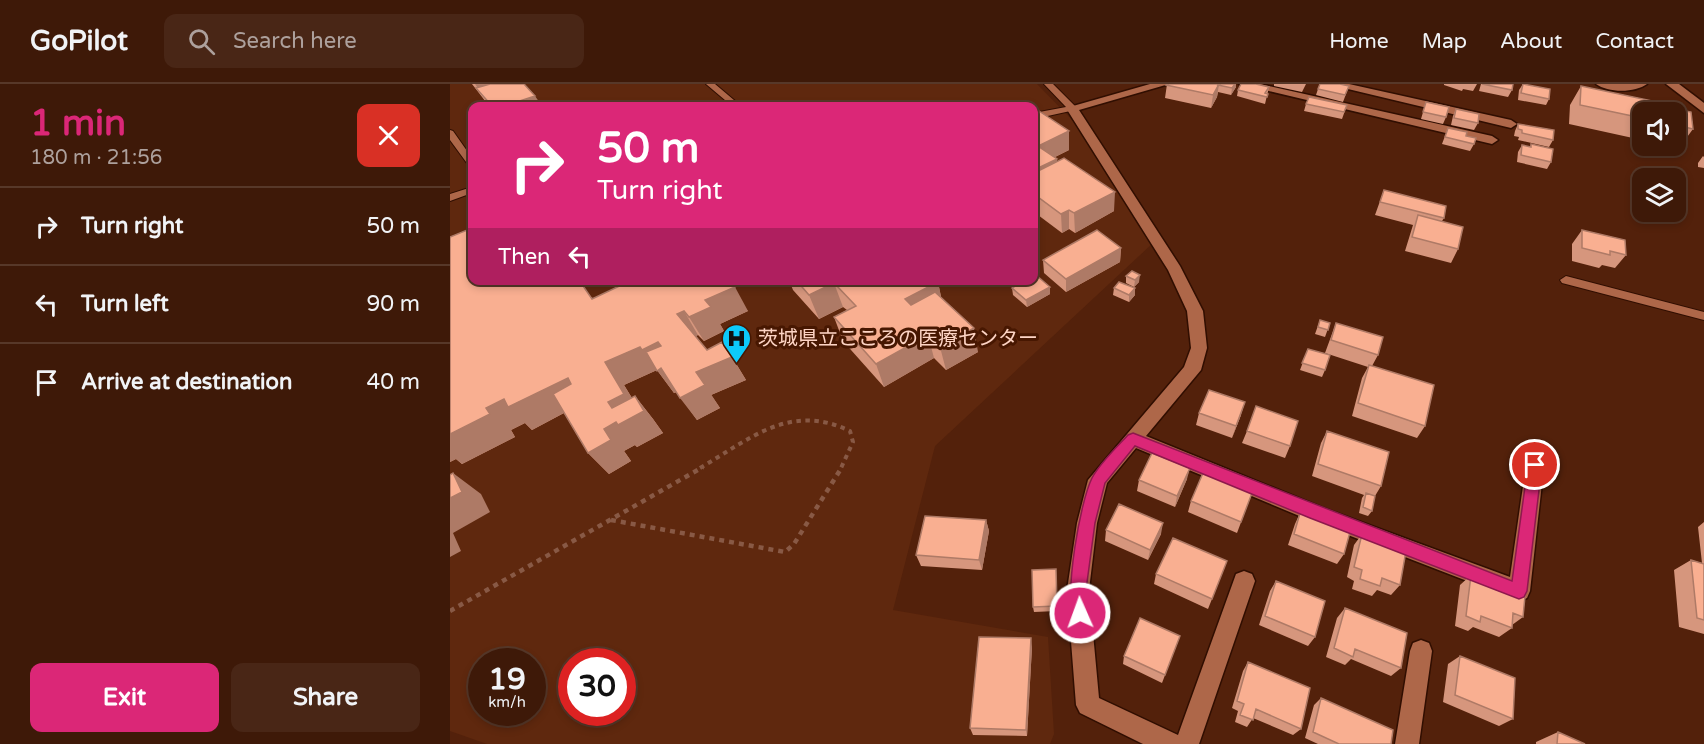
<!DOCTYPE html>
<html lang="en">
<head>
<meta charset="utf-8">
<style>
  :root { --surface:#3e1908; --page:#492616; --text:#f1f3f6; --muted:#ada09c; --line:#573829; --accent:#db2777 }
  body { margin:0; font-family:"Varela Round","Noto Sans JP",sans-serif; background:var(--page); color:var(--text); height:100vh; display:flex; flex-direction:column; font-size:22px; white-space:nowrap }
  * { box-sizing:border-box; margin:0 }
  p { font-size:20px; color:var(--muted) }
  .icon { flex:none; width:33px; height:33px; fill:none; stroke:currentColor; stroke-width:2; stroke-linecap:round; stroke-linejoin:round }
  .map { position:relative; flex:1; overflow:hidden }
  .side { display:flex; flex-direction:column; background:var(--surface); width:450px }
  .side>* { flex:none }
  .banner { position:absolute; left:18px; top:18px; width:570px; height:183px; border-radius:12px; box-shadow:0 3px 9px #0003,0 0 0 2px var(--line); background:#db2777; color:#fff; overflow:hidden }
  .controls { position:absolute; left:1182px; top:18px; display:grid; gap:12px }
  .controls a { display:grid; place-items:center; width:54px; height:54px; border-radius:12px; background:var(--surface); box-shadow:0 3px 9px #0003,0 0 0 2px var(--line); font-size:30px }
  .speed { position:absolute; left:18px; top:564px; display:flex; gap:12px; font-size:30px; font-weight:700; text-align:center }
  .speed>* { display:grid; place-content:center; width:78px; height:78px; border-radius:50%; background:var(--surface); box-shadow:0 3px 9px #0003,0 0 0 2px var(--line); line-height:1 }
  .speed small { font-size:15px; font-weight:400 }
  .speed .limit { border:9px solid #d22; background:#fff; color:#111 }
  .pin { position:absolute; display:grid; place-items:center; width:51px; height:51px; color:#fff; margin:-26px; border:3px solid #fff; border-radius:50%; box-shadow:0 2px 6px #0007 }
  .me { position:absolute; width:66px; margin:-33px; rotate:358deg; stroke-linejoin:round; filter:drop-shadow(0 0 4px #0008) }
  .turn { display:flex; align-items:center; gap:21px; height:126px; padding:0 30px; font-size:27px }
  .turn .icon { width:78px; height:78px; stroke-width:2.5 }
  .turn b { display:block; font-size:42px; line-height:51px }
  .then { display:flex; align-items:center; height:57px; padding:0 30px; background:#0003; gap:12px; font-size:22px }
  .round { display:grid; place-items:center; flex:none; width:63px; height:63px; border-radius:12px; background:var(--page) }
  .summary { display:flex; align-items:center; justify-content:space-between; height:102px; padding:0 30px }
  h1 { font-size:36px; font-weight:700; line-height:45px; color:var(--accent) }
  .cta { display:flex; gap:12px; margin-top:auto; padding:12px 30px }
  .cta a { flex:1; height:69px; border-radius:12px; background:var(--accent); color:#fff; font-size:24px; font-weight:700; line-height:69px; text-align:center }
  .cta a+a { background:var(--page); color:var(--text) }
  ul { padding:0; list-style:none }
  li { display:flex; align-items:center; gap:18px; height:78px; padding:0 30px; border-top:2px solid var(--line) }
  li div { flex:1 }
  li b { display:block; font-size:22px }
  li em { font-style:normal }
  header { display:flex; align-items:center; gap:36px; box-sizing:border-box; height:84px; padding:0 30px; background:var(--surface); border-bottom:2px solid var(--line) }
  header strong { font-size:28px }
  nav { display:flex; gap:33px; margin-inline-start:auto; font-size:21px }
  .search { width:420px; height:54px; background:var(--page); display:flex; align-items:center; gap:15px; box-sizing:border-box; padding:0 21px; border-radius:12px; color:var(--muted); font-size:22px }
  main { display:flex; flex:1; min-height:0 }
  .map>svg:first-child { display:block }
  .built { fill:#5f280e; fill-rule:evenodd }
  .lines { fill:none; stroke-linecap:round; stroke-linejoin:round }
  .service-casing { stroke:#300e01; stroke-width:2 }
  .minor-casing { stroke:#300e01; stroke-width:3 }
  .tertiary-casing { stroke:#300e01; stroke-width:3 }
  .path-far1 { stroke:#885945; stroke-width:4; stroke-dasharray:4.5 4.5; stroke-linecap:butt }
  .path { stroke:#885945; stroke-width:4.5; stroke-dasharray:5 5; stroke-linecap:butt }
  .service { fill:#ae6749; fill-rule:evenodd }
  .minor { fill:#ae6749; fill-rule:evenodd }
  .tertiary { fill:#ae6749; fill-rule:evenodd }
  .wall { fill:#d6967d }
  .shaded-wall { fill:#ae7a66 }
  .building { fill:#f9af91; stroke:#ae7a66; stroke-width:1.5 }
  .route { fill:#db2777; stroke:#8e194d; stroke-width:1.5 }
  .labels { text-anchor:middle; stroke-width:6; stroke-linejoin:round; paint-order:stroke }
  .poi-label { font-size:20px; fill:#fdd4c4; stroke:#471701; text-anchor:start }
</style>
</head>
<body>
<header>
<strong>GoPilot</strong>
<div class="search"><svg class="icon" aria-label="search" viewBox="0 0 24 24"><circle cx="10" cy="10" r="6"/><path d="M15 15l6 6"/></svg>Search here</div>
<nav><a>Home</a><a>Map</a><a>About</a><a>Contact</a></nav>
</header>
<main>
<section class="side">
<div class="summary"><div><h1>1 min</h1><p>180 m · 21:56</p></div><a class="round" style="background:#d93025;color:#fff"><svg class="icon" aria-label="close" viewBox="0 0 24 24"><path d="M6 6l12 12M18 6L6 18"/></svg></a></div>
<ul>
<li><svg class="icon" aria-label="right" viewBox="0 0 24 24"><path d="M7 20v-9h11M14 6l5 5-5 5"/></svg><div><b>Turn right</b></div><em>50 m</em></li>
<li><svg class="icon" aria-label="left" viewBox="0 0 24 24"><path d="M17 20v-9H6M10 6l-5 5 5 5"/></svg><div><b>Turn left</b></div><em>90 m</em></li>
<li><svg class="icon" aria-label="arrive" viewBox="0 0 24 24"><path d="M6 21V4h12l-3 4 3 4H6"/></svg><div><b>Arrive at destination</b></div><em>40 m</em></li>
</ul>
<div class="cta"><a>Exit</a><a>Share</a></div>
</section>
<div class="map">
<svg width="1254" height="660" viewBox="0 0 1254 660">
  <rect width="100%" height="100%" fill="#53210b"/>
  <path class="built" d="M0,0H587L627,41L704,158L485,362L443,526L598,553L604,650L600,660H37L0,647ZM22,22H584V196H22ZM32,578H82V628H32ZM122,578H172V628H122Z"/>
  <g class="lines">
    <defs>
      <path id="service" d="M256,0H265L291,22H282Z
        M594,0H603L625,22V26L584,35V29L616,23Z
        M0,46L3,47L22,74V83L19,82L0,56Z
        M22,103V109L0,117V110Z
        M1116,192L1254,228V236L1112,199L1110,196Z"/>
      <path id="minor" d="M700,0H719L629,26L730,182L753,227L757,264L751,286L696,352L873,424L1060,493L1076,381L1078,375L1085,373L1092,375L1094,381L1080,507L1077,514L1069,517L859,436L686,364L657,399L647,439L639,506L649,614L728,651L786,490L794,487L802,490L805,497L749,660H693L630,629L626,621L617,506L627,439L638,396L734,283L741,264L737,227L718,186L616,24Z
        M789,0H810L1042,52L1048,56L1042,60Z
        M877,0H899L1061,36L1067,40L1061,44Z
        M1146,0H1197C1185,9 1158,9 1146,0Z
        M971,556L979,559L982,567L969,660H945L960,567L963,559Z"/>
      <path id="tertiary" d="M1216,0H1229L1254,19V29Z"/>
    </defs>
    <use href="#service" class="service-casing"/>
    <use href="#minor" class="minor-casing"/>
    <use href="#tertiary" class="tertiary-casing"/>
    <path class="path-far1" d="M250,384C300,355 340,318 400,347L403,358L391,384"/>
    <path class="path" d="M161,436L335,468L344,460L392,383
      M0,527L253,383"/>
    <use href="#service" class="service"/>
    <use href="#minor" class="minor"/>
    <use href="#tertiary" class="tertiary"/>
  </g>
  <path class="wall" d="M22,0H74L92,22H39Z
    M717,0H786V3L781,11L768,8L767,13L761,24L715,14Z
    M824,0H856L852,8L824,2Z
    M994,0H1027L1023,7L1013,5L1012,7L994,1Z
    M1031,0H1063L1062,6L1058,13L1029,7Z
    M1073,0L1099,15L1096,21L1068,16L1069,6Z
    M899,2L893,18L866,11L868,5Z
    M1131,2L1212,19V22L1241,28L1243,45L1229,64L1218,62H1226V28H1192V56L1119,40L1120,21Z
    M819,3L815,20L787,12L788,6Z
    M976,18L996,33L993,40L971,35Z
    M856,20L897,21L892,35L854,27Z
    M1006,25L1028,39L1024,46L1001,41L1003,32Z
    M584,26L619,66L605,73L607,77L664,127L625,149L619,145L612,149L584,128Z
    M1068,40L1103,56L1099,63L1068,56L1069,53L1064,52L1065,47Z
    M998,44L1016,52L1024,60L1020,67L992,60Z
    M1081,60L1101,78L1097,85L1067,78L1068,68L1072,61L1080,63Z
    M1253,72L1254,73V84L1248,83V79Z
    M934,106L994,134L992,137L1008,165L1001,179L955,167L963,141L925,131Z
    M1132,146L1176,171L1165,184L1152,181L1149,184L1122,177V160Z
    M0,153L143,214L261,198L298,227L270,240L274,247L254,257L248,251L246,252L257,266L282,273L296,296L261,311L270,324L247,336L227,308L224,309L207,286L174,301L182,314L185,312L203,335L213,349L187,363L185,361L174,367L181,377L159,390L138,369L114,329L82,346L75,339L61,346L65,353L12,380L6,375L0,378Z
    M671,164L670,178L616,208L594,189L593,176Z
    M676,192L689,198L684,203L676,199Z
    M339,196H486L488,198L491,213L528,268L496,286L484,274L434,303L393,257L384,233L397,226L393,223L369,235L343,206Z
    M562,204L600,210L577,223L563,211Z
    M664,204H685V211L679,218L663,211Z
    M870,236L880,239L875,253L865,250Z
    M886,239L928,271L922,282L975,342L967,354L902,332L912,294L918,283L875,269Z
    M858,265L875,286L872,293L850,286Z
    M749,329L791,331L782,354L746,341Z
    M797,347L840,362L835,374L792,359Z
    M877,347L931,402L925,412L922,427L918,432L909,429L912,414L914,411L862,392L871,359Z
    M737,395L725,423L687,407L689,396Z
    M802,409L787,449L738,428L741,417Z
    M850,429L894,470L887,480L838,461L845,440Z
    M536,436L539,447L532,486L471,482L466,471Z
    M1254,438V550L1229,543L1224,486L1241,476L1252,479L1248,443Z
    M656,446L711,450L698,476L655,457Z
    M912,450L950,501L941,511L927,506L922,512L902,505L904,497L897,493L904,461Z
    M777,477L758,525L704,500L706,490Z
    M606,485L607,527L584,528L583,523Z
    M1021,491L1073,533L1062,541V544L1049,553L1023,543L1018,547L1005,542L1010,501Z
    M826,497L865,553L858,562L809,541L820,507Z
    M895,524L951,584L941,592L901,575L895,581L876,573L887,534Z
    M730,552L712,599L673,580L674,572Z
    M582,563L577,652L523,651L520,644Z
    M1010,572L1063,635L1049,642L993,618L998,580Z
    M798,578L851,645L843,651L803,634L797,643L785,638L788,627L782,624L793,587Z
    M871,614L941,660H868L855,654L864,621Z
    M1108,648L1135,660H1086V658Z"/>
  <path class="shaded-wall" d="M25,0H45L38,18Z
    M769,0L767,13L761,24L763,11Z
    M785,0H786V3L781,11L782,4Z
    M85,12L92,22H54Z
    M619,47V66L589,81L588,62Z
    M607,75L608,94L584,106V86Z
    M665,108L664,127L625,149L624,129Z
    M619,126V145L612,149L611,130Z
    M671,164L670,178L616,208V195Z
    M690,191L689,198L684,203L685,196Z
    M248,196H263L261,198L264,204L255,209Z
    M315,196H332L318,203Z
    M488,198L493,222L461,239L455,215Z
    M384,199L393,223L369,235L359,211Z
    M285,203L298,227L270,240L274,247L254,257L239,233L255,216Z
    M600,203V210L577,223L576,216Z
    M685,204V211L679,218V211Z
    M234,227L248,251L243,254L227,230Z
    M524,244L528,268L496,286L490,263Z
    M478,251L484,274L434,303L426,280Z
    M208,258L225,281L228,307L224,309L192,266Z
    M190,263L207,286L174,301L191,329L185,312L203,335L213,349L187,363L185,361L174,367L181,377L159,390L138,369L154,345L162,324L158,318L155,278Z
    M282,273L296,296L261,311L246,288Z
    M118,294L138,316L82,346L75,339L61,346L65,353L12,380L6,375L0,378V350L36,324L54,315Z
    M255,301L270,324L247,336L230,314Z
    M795,318L791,331L782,354L786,342Z
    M740,384L737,395L725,423L727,412Z
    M3,389L31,410L40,428L3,449L11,467L0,473V400Z
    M536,436L539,447L532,486L529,476Z
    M713,439L711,450L698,476L700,466Z
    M581,554L582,563L577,652L576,646Z"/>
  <path class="building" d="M40,0H74L85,12L54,22H42L26,4Z
    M717,0H769L763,11L716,1Z
    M769,0H785L782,4L768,1Z
    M791,0H806L819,3L815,9L818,10L817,13L788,6Z
    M870,0H890L899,2L895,11L868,5Z
    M1032,0H1063L1062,6Z
    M1073,0L1100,5L1099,15L1071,9Z
    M1131,2L1212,19V22L1241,28L1243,45L1226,41V28H1192V34L1130,21Z
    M859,13L897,21L894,28L856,20Z
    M976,18L999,23L996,33L973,28Z
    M586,25L619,47L588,62L607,75L584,86V26Z
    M1006,25L1029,30L1028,39L1004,34Z
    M1068,40L1104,46L1103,56L1072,49V46L1068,45Z
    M998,44L1017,48L1016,52L1026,54L1024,60L995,53Z
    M1081,60L1103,65L1101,78L1071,71L1072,61L1081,63Z
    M614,74L665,108L624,129L619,126L611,130L584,110V89Z
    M934,106L996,122L994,134L930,118Z
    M968,131L1013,143L1008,165L962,153Z
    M22,144V196H129L142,215L182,196H250L254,202L266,196H281L285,203L255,216L261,223L239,233L234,227L227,230L257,266L272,258L282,273L246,288L255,301L230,314L211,284L207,287L196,268L211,262L208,258L192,266L190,263L155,278L174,310L158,318L162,324L185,312L194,327L168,341L166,338L154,345L161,356L138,369L103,310L121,300L118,294L58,323L54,315L36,324L40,330L0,350V153Z
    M647,146L671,164L616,195L593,176Z
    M1132,146L1175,156L1176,171L1160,167V171L1132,164Z
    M682,187L690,191L685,196L676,192Z
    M586,191L600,203L576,216L562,204L575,196H584V192Z
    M346,196H486L488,198L455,215L461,221L485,208L524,244L490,263L478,251L426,280L384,233L406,222L384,199L359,211Z
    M669,198L685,204L679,211L664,204Z
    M870,236L880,239L878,246L868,243Z
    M886,239L933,253L928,271L881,256Z
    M858,265L880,271L875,286L852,279Z
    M919,281L984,301L975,342L908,319Z
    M759,306L795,318L786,342L749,329Z
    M806,322L848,337L840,362L797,347Z
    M877,347L939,368L931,402L868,380Z
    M702,369L740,384L727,412L689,396Z
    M3,389L12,408L0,414V391Z
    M753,389L802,409L791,438L741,417Z
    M916,409L925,412L922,427L913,423Z
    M669,420L713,439L700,466L656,446Z
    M850,429L900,448L894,470L844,450Z
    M475,432L536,436L529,476L466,471Z
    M912,450L956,467L950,501L932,494L930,502L910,495L912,486L904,483Z
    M723,454L777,477L762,515L706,490Z
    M1241,476L1254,480V536L1247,534Z
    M606,485L607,522L583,523L582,486Z
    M1021,491L1075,512L1073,533L1063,529L1062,544L1031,532L1030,538L1016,532Z
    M826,497L875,517L865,553L815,532Z
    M895,524L957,549L951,584L905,565L903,573L884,564Z
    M690,534L730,552L715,591L674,572Z
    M529,553L581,554L576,646L520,644Z
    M1010,572L1065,594L1063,635L1005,611Z
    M798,578L860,604L851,645L806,625L803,636L790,631L794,620L787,617Z
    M871,614L943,646L941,660H889L863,648Z
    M1108,648L1135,660H1107Z"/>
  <path class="route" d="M683,349L1062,497L1078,381L1080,377H1090L1092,381L1077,507L1074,513L1069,515L860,434L685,362L655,399L645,439L636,506L639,529L636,534L630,537L624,534C614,510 630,418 642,394C650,379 666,364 678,351Z"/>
  <defs>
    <symbol id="hospital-pin" viewBox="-11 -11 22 30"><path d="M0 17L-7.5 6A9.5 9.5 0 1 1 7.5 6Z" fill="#0ccafa" stroke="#471701"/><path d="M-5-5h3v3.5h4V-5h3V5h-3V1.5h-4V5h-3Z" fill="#111"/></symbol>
  </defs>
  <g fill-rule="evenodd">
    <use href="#hospital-pin" x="270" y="238" width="33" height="45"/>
  </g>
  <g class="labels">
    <g class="poi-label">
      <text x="308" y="261">茨城県立こころの医療センター</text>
    </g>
  </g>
</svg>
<div class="controls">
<a><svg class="icon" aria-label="sound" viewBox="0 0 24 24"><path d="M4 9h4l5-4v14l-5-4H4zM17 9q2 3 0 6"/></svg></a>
<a><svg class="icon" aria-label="layers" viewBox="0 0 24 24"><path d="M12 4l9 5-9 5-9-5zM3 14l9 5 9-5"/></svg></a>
</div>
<div class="speed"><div>19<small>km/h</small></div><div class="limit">30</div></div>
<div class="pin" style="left:1085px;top:381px;background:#d93025"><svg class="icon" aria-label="arrive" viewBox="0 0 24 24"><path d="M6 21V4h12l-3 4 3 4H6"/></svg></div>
<svg class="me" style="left:630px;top:529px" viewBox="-20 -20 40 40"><circle r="17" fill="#db2777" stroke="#fff" stroke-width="3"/><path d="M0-11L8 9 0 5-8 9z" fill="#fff"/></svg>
<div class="banner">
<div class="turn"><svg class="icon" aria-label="right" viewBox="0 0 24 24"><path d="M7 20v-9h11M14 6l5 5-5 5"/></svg><div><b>50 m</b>Turn right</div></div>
<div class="then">Then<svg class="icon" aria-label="left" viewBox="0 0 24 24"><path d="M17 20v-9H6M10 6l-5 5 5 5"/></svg></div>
</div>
</div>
</main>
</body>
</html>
